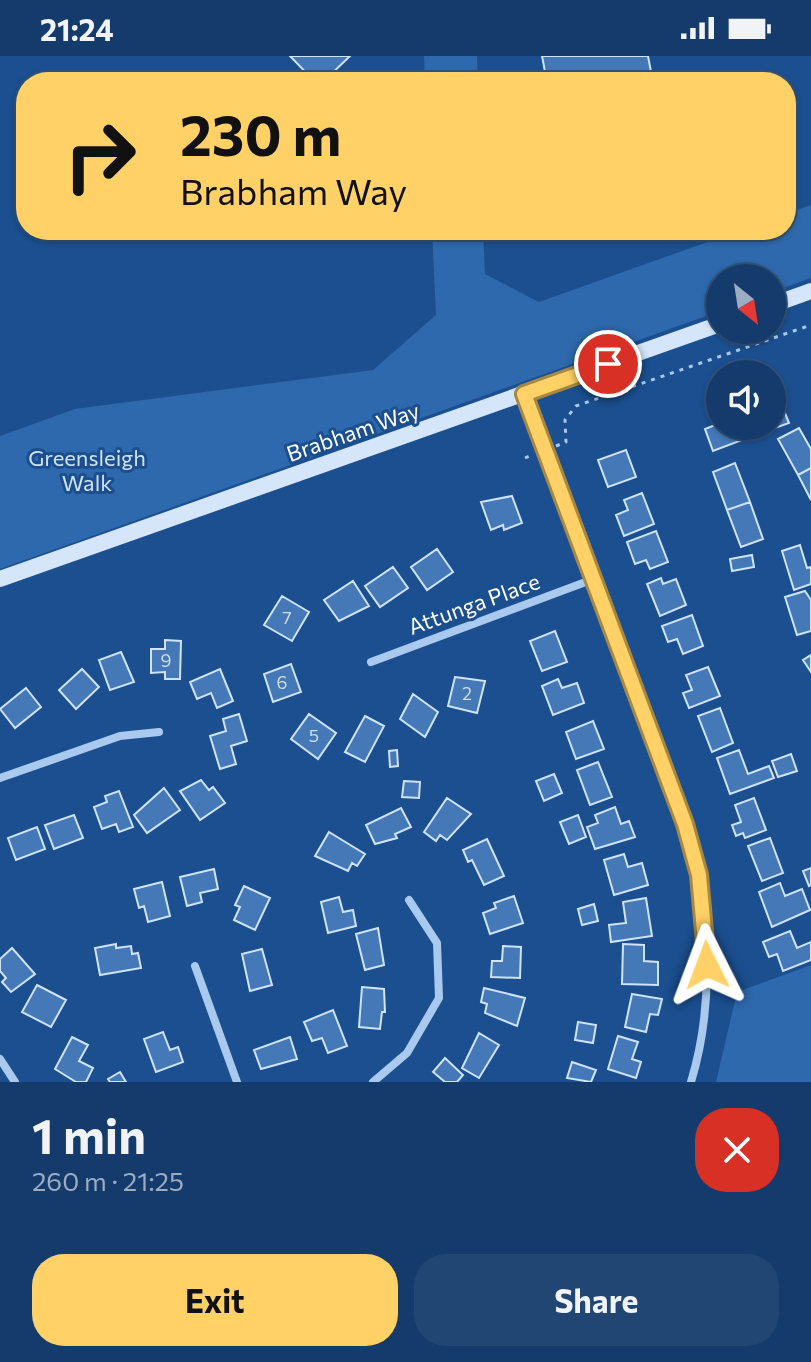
<!DOCTYPE html>
<html lang="en">
<head>
<meta charset="utf-8">
<style>
  :root { --surface:#143b6b; --page:#214673; --text:#f1f3f6; --muted:#9dadc1; --line:#33557e; --accent:#ffd166 }
  body { margin:0; font-family:Commissioner,sans-serif; background:var(--page); color:var(--text); height:100vh; display:flex; flex-direction:column; font-size:30px; white-space:nowrap }
  * { box-sizing:border-box; margin:0 }
  p { font-size:26px; color:var(--muted) }
  .icon { flex:none; width:44px; height:44px; fill:none; stroke:currentColor; stroke-width:2; stroke-linecap:round; stroke-linejoin:round }
  .map { position:relative; height:1026px; overflow:hidden }
  .drawer { display:flex; flex-direction:column; background:var(--surface); flex:1 }
  .drawer>* { flex:none }
  .top-card { position:absolute; left:16px; top:16px; width:780px; height:168px; border-radius:32px; box-shadow:0 2px 6px #0004,0 0 0 2px var(--line); background:#ffd166; color:#111; overflow:hidden }
  .needle { width:52px; rotate:150deg }
  .buttons { position:absolute; left:706px; top:208px; display:grid; gap:16px }
  .buttons a { display:grid; place-items:center; width:80px; height:80px; border-radius:50%; background:var(--surface); box-shadow:0 2px 6px #0004,0 0 0 2px var(--line); font-size:40px }
  .pin { position:absolute; display:grid; place-items:center; width:68px; height:68px; color:#fff; margin:-34px; border:4px solid #fff; border-radius:50%; box-shadow:0 2px 8px #0007 }
  .me { position:absolute; width:88px; margin:-44px; rotate:357deg; stroke-linejoin:round; filter:drop-shadow(0 0 6px #0008) }
  .turn { display:flex; align-items:center; gap:28px; height:168px; padding:0 32px; font-size:36px }
  .turn .icon { width:104px; height:104px; stroke-width:2.5 }
  .turn b { display:block; font-size:56px; line-height:68px }
  .round { display:grid; place-items:center; flex:none; width:84px; height:84px; border-radius:32px; background:var(--page) }
  .overview { display:flex; align-items:center; justify-content:space-between; height:136px; padding:0 32px }
  h1 { font-size:48px; font-weight:700; line-height:60px }
  .primary-button { display:flex; gap:16px; margin-top:auto; padding:16px 32px }
  .primary-button a { flex:1; height:92px; border-radius:32px; background:var(--accent); color:#111; font-size:32px; font-weight:700; line-height:92px; text-align:center }
  .primary-button a+a { background:var(--page); color:var(--text) }
  .status { display:flex; justify-content:space-between; align-items:center; height:56px; padding:0 40px; background:var(--surface); direction:ltr }
  .status svg { height:22px; fill:currentColor }
  .map>svg:first-child { display:block }
  .green { fill:#2e69ad }
  .building { fill:#4478b7; stroke:#cfe3fa; stroke-width:2 }
  .lines { fill:none; stroke-linecap:round; stroke-linejoin:round }
  .path { stroke:#a9c9ee; stroke-width:3; stroke-dasharray:4 6; stroke-linecap:butt }
  .street { stroke:#a9c9ee; stroke-width:8 }
  .secondary { stroke:#d6e6fa; stroke-width:16 }
  .route-casing { stroke:#a68842; stroke-width:20 }
  .route { stroke:#ffd166; stroke-width:14 }
  .labels { text-anchor:middle; stroke-width:6; stroke-linejoin:round; paint-order:stroke }
  .number-label { font-size:18px; fill:#d0dded }
  .street-label { font-size:22px; fill:#fff; stroke:#1b4f8f }
  .park-label { font-size:22px; fill:#cfe3fa; stroke:#1b4f8f }
</style>
</head>
<body>
<div class="status"><b>21:24</b><svg viewBox="0 0 49 12"><path d="M0 12V9h3v3zM5 12V6h3v6zM10 12V3h3v9zM15 12V0h3v12zM26 1h20v11H26zM47 4h2v5h-2z"/></svg></div>
<div class="map">
<svg width="811" height="1026" viewBox="0 0 811 1026">
  <rect width="100%" height="100%" fill="#1b4f8f"/>
  <path class="green" d="M424,0H477L478,26H425Z
    M811,149V222L772,236V222H720V255L0,513V380L75,353L373,314L436,259L432,174H483L485,218L539,246L741,174H786V158Z
    M811,909V1026H716L737,936Z"/>
  <path class="building" d="M290,0H350L323,26H315Z
    M542,0H648L653,26H547Z
    M780,345L789,367L750,381L746,370H772V348Z
    M720,367V370H746L750,381L713,395L705,373Z
    M799,372L811,393V412L798,419L778,383Z
    M626,394L636,421L608,431L598,404Z
    M735,407L750,446L727,454L713,416Z
    M811,412V444L798,419Z
    M642,437L654,468L624,480L616,459L628,454L624,444Z
    M512,440L522,467L504,474L503,469L491,474L481,446Z
    M750,446L763,483L741,491L727,454Z
    M656,475L668,506L650,513L646,504L635,508L627,486Z
    M800,489L807,512L811,511V528L794,534L782,495Z
    M437,493L453,516L427,534L411,511Z
    M752,499L754,511L732,515L730,503Z
    M393,511L408,532L380,551L365,530Z
    M661,522L663,528L676,523L686,549L660,560L647,528Z
    M353,525L369,550L339,565L324,544Z
    M805,535L811,544V575L797,579L785,541Z
    M282,540L309,556L292,585L264,569Z
    M692,559L703,590L683,598L677,583L668,586L662,570Z
    M555,575L567,606L542,615L530,585Z
    M165,584L181,585L180,623H165V616L151,617V593H165Z
    M121,596L134,626L110,634L99,604Z
    M811,599V616L803,604Z
    M291,608L301,636L273,646L264,618Z
    M708,611L720,640L689,652L683,637L692,634L686,619Z
    M82,613L99,631L76,653L59,634Z
    M220,613L233,645L217,652L211,637L197,643L190,626Z
    M455,621L485,625L477,657L448,650Z
    M558,623L562,632L577,627L584,647L553,659L542,630Z
    M26,632L41,651L15,672L0,653Z
    M413,638L438,656L425,681L400,663Z
    M720,652L733,687L712,696L698,660Z
    M239,658L247,685L231,690L236,708L220,713L210,680L226,675L223,663Z
    M309,658L336,677L318,703L291,683Z
    M365,660L384,670L365,706L345,696Z
    M593,665L604,693L576,703L566,676Z
    M397,694L398,710L390,711L389,695Z
    M739,694L748,718L769,710L774,722L730,738L717,702Z
    M791,698L797,715L778,721L772,705Z
    M598,706L612,741L590,749L577,714Z
    M554,718L562,737L544,745L536,725Z
    M201,724L209,734L213,731L225,747L200,764L180,735Z
    M404,725L420,726L419,742L402,741Z
    M164,732L180,754L147,777L134,759Z
    M119,735L133,771L119,776L116,768L102,773L94,751L107,746L105,740Z
    M447,742L471,758L447,784L440,779L436,785L424,776Z
    M754,742L766,774L745,782L743,777L736,780L732,769L741,766L735,749Z
    M615,751L621,768L629,765L635,781L595,793L587,771L598,767L595,759Z
    M401,752L411,771L395,778L397,782L375,788L366,769Z
    M74,759L83,782L54,793L45,769Z
    M578,759L586,781L569,788L560,766Z
    M37,771L45,793L16,804L8,782Z
    M329,776L365,798L357,810L352,807L348,815L315,800Z
    M770,782L783,817L762,825L748,790Z
    M487,783L504,820L484,829L472,804L468,806L463,794Z
    M624,798L628,811L642,807L648,829L614,839L604,804Z
    M811,812V829L809,830L803,815Z
    M214,813L218,833L200,837L202,846L187,850L180,821Z
    M162,826L170,860L148,866L144,850L139,852L134,833Z
    M780,827L785,840L802,833L810,854L772,871L759,836Z
    M244,830L270,842L255,874L234,864L240,851L235,849Z
    M514,840L523,867L490,878L483,857L496,852L494,847Z
    M339,841L343,856L353,854L356,870L328,877L321,846Z
    M646,842L652,880L611,886L609,869L626,867L623,846Z
    M594,848L598,865L582,869L578,853Z
    M378,872L384,909L365,914L356,878Z
    M790,875L797,892L811,886V904L783,915L777,898L769,901L763,886Z
    M116,888V892L131,890L132,898L138,897L141,912L100,919L95,892Z
    M623,888L644,889V905L658,906V929L622,928Z
    M503,890L521,891L520,922L491,921L492,905H502Z
    M12,892L35,918L11,936L2,926L6,922L0,915V903Z
    M262,893L272,929L250,935L242,898Z
    M37,929L66,944L51,971L22,956Z
    M362,931L384,933L385,956H382L380,973L359,971Z
    M484,932L525,942L517,970L485,957L487,948L481,946Z
    M632,938L662,943L658,959L650,958L646,976L625,971Z
    M333,954L347,990L328,997L322,982L312,985L304,966Z
    M578,966L596,969L593,987L575,984Z
    M163,976L170,994L178,991L183,1006L156,1016L144,983Z
    M479,977L499,989L479,1022L462,1012Z
    M618,980L638,986L632,1003L641,1006L636,1022L608,1013Z
    M72,981L88,989L79,1005L93,1012L86,1026H76L55,1013Z
    M290,981L297,1003L261,1013L254,994Z
    M445,1002L463,1019L457,1026H445L433,1016Z
    M572,1006L596,1014L591,1026L567,1022Z
    M120,1016L126,1026H110L108,1023Z"/>
  <g class="lines">
    <path class="path" d="M556,390L566,386L565,364L576,350L811,269
      M525,402L534,398"/>
    <path class="street" d="M524,338L685,768C708,853 717,940 691,1026
      M371,606L591,524
      M0,722L120,680L159,676
      M195,910L237,1026
      M0,1003L15,1026
      M373,1026L407,997L439,942L437,887L409,844"/>
    <path class="secondary" d="M772,249L811,235
      M0,523L720,268"/>
  </g>
  <g class="lines">
    <defs>
      <path id="route" d="M608,308L524,338L685,768L699,819L707,909"/>
    </defs>
    <use href="#route" class="route-casing"/>
    <use href="#route" class="route"/>
  </g>
  <g class="labels">
    <g class="number-label">
      <text x="287" y="568">7</text>
      <text x="166" y="611">9</text>
      <text x="282" y="633">6</text>
      <text x="467" y="644">2</text>
      <text x="314" y="686">5</text>
    </g>
    <g class="street-label">
      <text transform="translate(353 376) rotate(-19)" y="8">Brabham Way</text>
      <text transform="translate(474 548) rotate(-20)" y="8">Attunga Place</text>
    </g>
    <g class="park-label">
      <text x="87" y="410">Greensleigh<tspan x="87" dy="25">Walk</tspan></text>
    </g>
  </g>
</svg>
<div class="buttons">
<a><svg class="needle" viewBox="-14 -14 28 28"><path d="M0-13l5 13h-10z" fill="#e53935"/><path d="M0 13l5-13h-10z" fill="#9dadc1"/></svg></a>
<a><svg class="icon" aria-label="sound" viewBox="0 0 24 24"><path d="M4 9h4l5-4v14l-5-4H4zM17 9q2 3 0 6"/></svg></a>
</div>
<div class="pin" style="left:608px;top:308px;background:#d93025"><svg class="icon" aria-label="arrive" viewBox="0 0 24 24"><path d="M6 21V4h12l-3 4 3 4H6"/></svg></div>
<svg class="me" style="left:707px;top:909px" viewBox="-20 -20 40 40"><path d="M0-17L14 15 0 8-14 15z" fill="#ffd166" stroke="#fff" stroke-width="4"/></svg>
<div class="top-card">
<div class="turn"><svg class="icon" aria-label="right" viewBox="0 0 24 24"><path d="M7 20v-9h11M14 6l5 5-5 5"/></svg><div><b>230 m</b>Brabham Way</div></div>
</div>
</div>
<section class="drawer">
<div class="overview"><div><h1>1 min</h1><p>260 m · 21:25</p></div><a class="round" style="background:#d93025;color:#fff"><svg class="icon" aria-label="close" viewBox="0 0 24 24"><path d="M6 6l12 12M18 6L6 18"/></svg></a></div>
<div class="primary-button"><a>Exit</a><a>Share</a></div>
</section>
</body>
</html>
